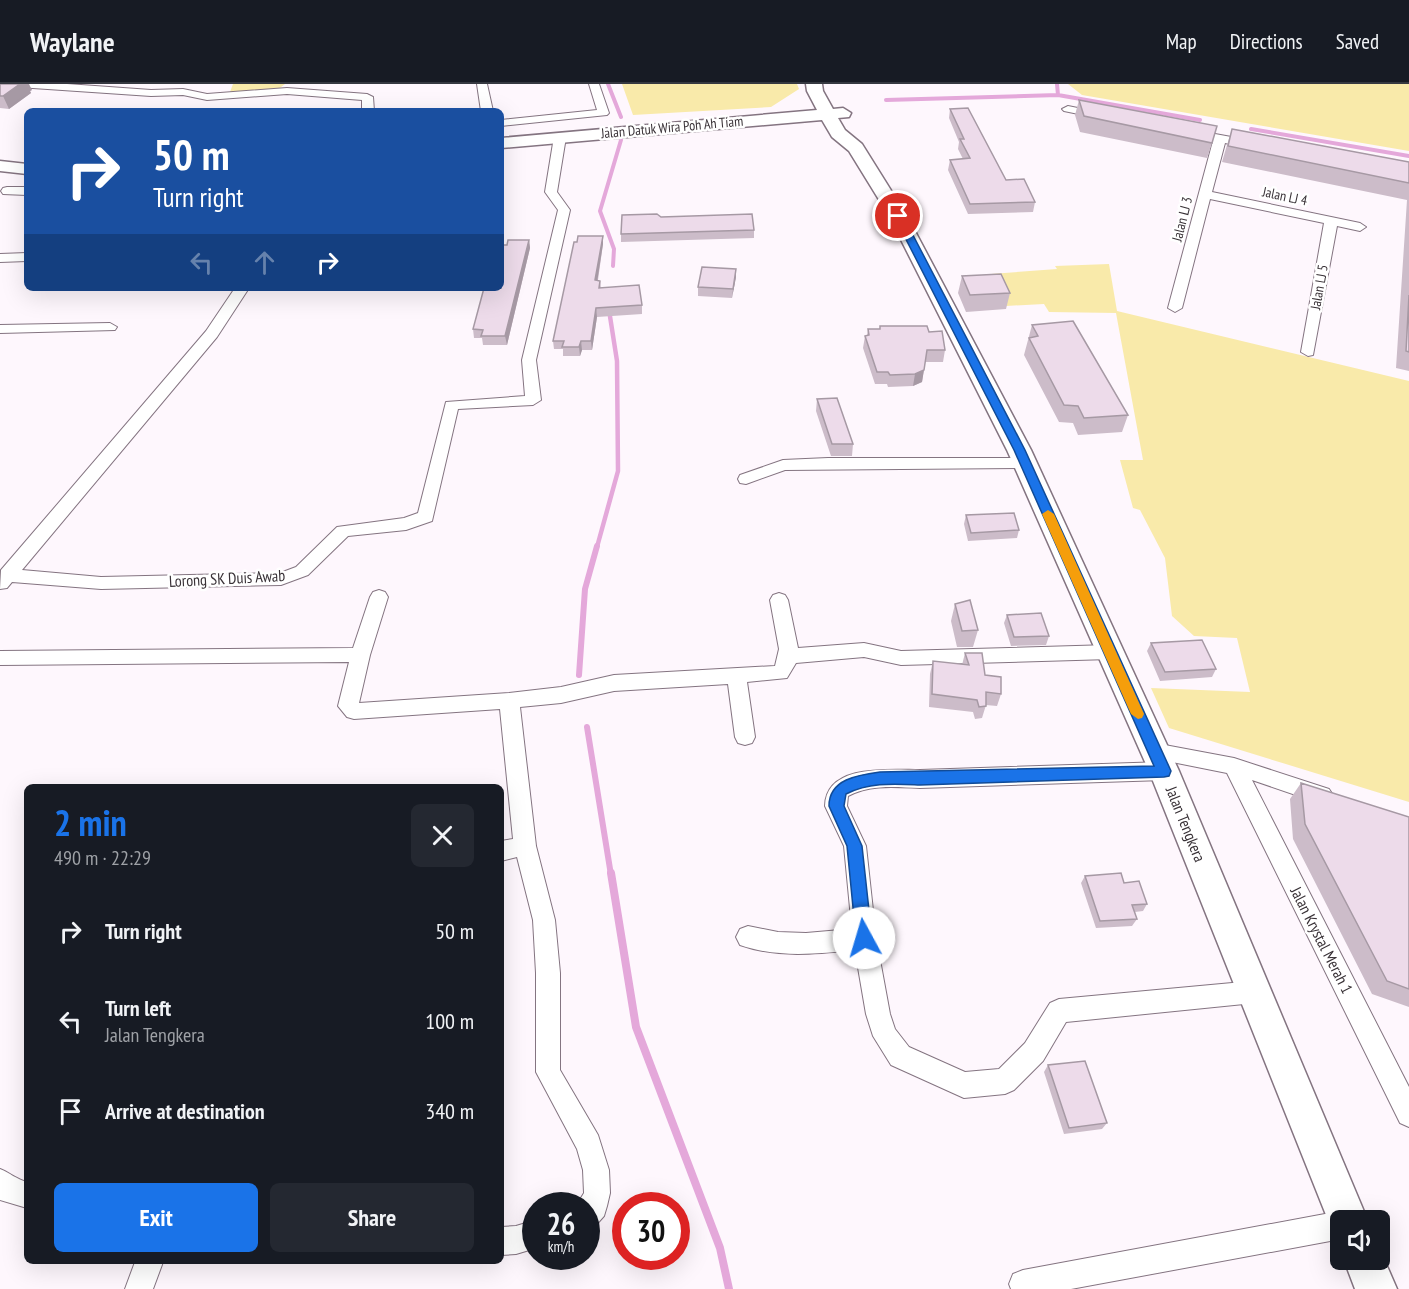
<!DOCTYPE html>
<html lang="en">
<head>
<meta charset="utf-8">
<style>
  :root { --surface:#171b24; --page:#242831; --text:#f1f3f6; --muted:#9ea1a6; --line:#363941; --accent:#1a73e8 }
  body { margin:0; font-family:"PT Sans Narrow",sans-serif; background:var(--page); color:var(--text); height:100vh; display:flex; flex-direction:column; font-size:22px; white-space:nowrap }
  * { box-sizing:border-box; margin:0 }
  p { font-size:20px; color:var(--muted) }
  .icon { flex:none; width:33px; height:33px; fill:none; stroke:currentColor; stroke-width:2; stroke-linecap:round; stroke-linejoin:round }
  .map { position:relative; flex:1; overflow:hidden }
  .side { position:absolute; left:24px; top:700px; width:480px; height:480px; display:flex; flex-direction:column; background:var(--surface); border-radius:9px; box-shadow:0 6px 24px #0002 }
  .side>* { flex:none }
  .hud { position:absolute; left:24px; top:24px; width:480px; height:183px; border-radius:9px; box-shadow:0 6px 24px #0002; background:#1a4fa0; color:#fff; overflow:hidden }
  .buttons { position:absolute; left:1330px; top:1126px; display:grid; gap:12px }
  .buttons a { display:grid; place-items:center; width:60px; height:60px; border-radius:9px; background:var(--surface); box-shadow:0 6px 24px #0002; font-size:30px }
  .speed { position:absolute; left:522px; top:1108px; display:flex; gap:12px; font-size:30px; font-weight:700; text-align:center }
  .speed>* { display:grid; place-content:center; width:78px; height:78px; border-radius:50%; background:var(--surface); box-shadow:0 6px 24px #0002; line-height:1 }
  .speed small { font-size:15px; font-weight:400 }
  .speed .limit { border:9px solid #d22; background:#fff; color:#111 }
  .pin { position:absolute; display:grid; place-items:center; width:51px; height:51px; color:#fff; margin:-26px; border:3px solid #fff; border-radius:50%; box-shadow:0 2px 6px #0007 }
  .me { position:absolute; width:66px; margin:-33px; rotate:354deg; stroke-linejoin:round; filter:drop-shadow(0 0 4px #0008) }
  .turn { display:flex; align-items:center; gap:21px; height:126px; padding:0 30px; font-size:27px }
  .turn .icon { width:78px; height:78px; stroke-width:2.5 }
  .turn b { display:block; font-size:42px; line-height:51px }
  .lanes { display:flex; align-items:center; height:57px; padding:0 30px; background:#0003; justify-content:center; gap:30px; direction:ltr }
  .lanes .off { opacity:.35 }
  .round { display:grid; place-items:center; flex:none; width:63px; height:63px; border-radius:9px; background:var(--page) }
  .overview { display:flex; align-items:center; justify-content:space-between; height:102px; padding:0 30px }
  h1 { font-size:36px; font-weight:700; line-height:45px; color:var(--accent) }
  .button { display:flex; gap:12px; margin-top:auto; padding:12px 30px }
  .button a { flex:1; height:69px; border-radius:9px; background:var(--accent); color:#fff; font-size:24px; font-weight:700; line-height:69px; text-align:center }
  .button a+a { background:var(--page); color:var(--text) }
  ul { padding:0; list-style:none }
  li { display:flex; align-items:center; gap:18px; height:90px; padding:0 30px }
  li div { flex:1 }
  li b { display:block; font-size:22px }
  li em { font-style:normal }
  header { display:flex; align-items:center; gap:36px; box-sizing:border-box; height:84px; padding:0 30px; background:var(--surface); border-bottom:2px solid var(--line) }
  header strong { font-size:28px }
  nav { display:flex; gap:33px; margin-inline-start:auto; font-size:21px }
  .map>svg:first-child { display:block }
  .green { fill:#f9eaaa }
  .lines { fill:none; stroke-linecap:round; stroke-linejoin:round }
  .stream-far3 { stroke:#e4a8da; stroke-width:4 }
  .stream-far2 { stroke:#e4a8da; stroke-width:4.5 }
  .stream-far1 { stroke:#e4a8da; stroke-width:6 }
  .stream { stroke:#e4a8da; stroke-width:8 }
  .street-casing { stroke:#847481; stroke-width:2 }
  .secondary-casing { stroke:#847481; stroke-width:3 }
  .street { fill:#fff; fill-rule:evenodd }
  .secondary { fill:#fff; fill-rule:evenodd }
  .wall { fill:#ccbcc9 }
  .shaded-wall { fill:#a699a4 }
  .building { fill:#eddbea; stroke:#a699a4; stroke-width:1.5 }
  .route { fill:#1a73e8; stroke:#114b97; stroke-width:1.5 }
  .slow { fill:#f59e0b }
  .labels { text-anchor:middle; stroke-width:5; stroke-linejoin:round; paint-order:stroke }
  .far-street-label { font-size:14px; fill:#393237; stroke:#fff }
  .street-label { font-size:16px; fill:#393237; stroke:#fff }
</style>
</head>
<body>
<header>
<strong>Waylane</strong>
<nav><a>Map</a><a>Directions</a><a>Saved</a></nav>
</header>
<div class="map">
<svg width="1409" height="1205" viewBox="0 0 1409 1205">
  <rect width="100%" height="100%" fill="#fef7fd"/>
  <path class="green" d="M233,0H285L277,6L230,8Z
    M622,0H797L799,5L771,23L633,31Z
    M1068,0H1409V67L1082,11Z
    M1109,180L1117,227L1409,297V718L1169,644L1151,604L1250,608L1237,554L1194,552L1172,532L1165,474L1140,426L1133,424L1120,376H1143L1116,229L1049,228L1044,220L1006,222L991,190L1057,185L1055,182Z"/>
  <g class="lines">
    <path class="stream-far3" d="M608,0L621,33
      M1057,0L1058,11
      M886,16L1058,11L1200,36
      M1251,45L1409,72
      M613,182L614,165L600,127L621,56"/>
    <path class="stream-far2" d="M597,463L618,387L617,277L609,226"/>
    <path class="stream-far1" d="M579,591L585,505L597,462
      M587,643L611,791"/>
    <path class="stream" d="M611,789L636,943L720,1164L729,1205"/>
    <defs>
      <path id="street" d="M13,0H67L151,6L183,5L207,10L287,4L367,10L373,13L374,27H362V16L287,10L207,16L183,11L151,12L18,3Z
        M477,0H487L493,27H481Z
        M589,0H599L609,29L607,31L501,42V36L597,26Z
        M1068,22L1107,30L1109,32L1103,35L1064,27L1062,25Z
        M1188,45L1253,57L1259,61L1253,65L1225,59L1212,108L1360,139L1366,143L1360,147L1337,142L1313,271L1308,272L1301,268L1324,139L1210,115L1182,224L1175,228L1168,224L1213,57L1184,50V46Z
        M560,50L566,53L557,108L570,126L536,276L541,316L533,321L458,325L432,437L406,446L348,452L308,491L281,501L101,505L12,498L7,504L0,505L1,486L206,247L235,204H249L217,253L22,486L101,493L280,489L296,483L337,443L404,434L418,429L446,318L525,312L522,276L558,126L545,108L554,53Z
        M7,103H27V111L3,110L1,107L3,104Z
        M27,169V177L0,178V170Z
        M110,239L117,243L115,246L0,249V241Z
        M828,374H1025L1031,375L1033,379L1031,383L1025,384L785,386L746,400L740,399L738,395L740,391L783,376Z
        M379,506L385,508L388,513L370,571L359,619L509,609L561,603L614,591L775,582L779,565L770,516L773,511L779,509L785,511L788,516L798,564L864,559L901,567L1110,561L1117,563L1120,568L1117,573L1110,575L901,581L864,573L796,579L787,594L747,598L755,653L752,659L745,661L738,659L735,653L728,600L614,607L561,619L520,623L536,762L555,836L560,889V986L598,1051L609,1086L610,1109L607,1122L604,1132L596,1141L586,1144V1122H576L584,1109L583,1086L577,1065L536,988V889L533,836L517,773L501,777V757L513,755L500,625L354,635L347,633L338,622L349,578L0,581V567L353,564L370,513L373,508Z
        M1154,659L1234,674L1329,705L1333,711L1329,717L1322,720L1252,696L1409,1003V1043L1400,1039L1227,689L1147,673L1144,667L1147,661Z
        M1164,678L1171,681L1174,687L1171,693L1164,696L920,704C895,703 871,700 848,712L847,722L866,762L876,854L890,930L895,945L909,963L965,988L999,985L1025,959L1050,919L1059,915L1254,897L1262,900L1266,908L1262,916L1254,919L1066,938L1043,977L1014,1006L1005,1010L964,1014L891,981L873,952L866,930L855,866C816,870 777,874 740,861L736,853L740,845L748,842L778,848L806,849L852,845L844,762L825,722C826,679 891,686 920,686Z
        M0,1085C10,1089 16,1095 27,1098V1124L0,1116Z
        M1341,1127L1351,1131L1353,1137H1341V1155L1071,1205H1011L1009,1200L1013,1190L1023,1186Z
        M536,1136V1164L516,1170L501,1171V1143L516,1142Z
        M135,1178H163L153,1205H125Z"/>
      <path id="secondary" d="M806,0H822L823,7L833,25L843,24L851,29L849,33L838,34L845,46L862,60L907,132L1031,366L1179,687L1368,1137H1341V1154L1334,1151L1149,687L1007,366L889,132L849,67L832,53L822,36L501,64V54L817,26L807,7Z
        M0,77L27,80V90L0,87Z
        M1380,1166L1397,1205H1355L1344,1176H1380Z"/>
    </defs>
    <use href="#street" class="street-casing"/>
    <use href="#secondary" class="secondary-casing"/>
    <use href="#street" class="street"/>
    <use href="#secondary" class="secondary"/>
  </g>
  <path class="wall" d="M0,0L32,6L30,7L31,9L9,25L0,24Z
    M1079,16L1212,59L1207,74L1080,48L1075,31Z
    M950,25L1006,96L1035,118L1033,128L968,130L948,86L950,76L963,75L958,65L959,58L949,34Z
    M1232,45L1409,78V287L1396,284L1407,116L1222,78L1227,61Z
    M661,133L754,146V154L621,158V150Z
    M603,152V160L598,196L600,197L601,204L642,221V230L597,233L592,266H582L580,272H563V265H554L553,257L577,158Z
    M529,156L530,164L507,261H483L482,254H474L473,245L484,206H481V204H501L507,161Z
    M962,192L1010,209L1006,225L966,228L958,209Z
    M736,193L732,214L698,212V203Z
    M1032,241L1128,331L1122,348L1078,351L1073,339L1059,338L1024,271Z
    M880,242L929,248L945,266L943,278H925L922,298L913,302L888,303L887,300H875L863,264L865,252L867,251L868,245H880Z
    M817,315L853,360L852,372H831L816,327Z
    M966,431L1019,446L1017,454L968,457L964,440Z
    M955,520L978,546L973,563H957L951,537Z
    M1007,531L1049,552L1046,561L1011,562L1004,539Z
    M1151,559L1216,585L1212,593L1160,597L1147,567Z
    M965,569L1001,610L997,622L986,621L982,634L975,635L973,628L929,623L930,590L933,577L962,581Z
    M1301,699L1409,733V923L1372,910L1293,755L1290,715Z
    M1085,792L1124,799L1147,820L1143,827L1135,828L1137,835L1132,842L1096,844L1081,799Z
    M1048,981L1107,1039L1102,1045L1064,1050L1044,988Z"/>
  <path class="shaded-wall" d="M20,0H29L32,6L30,7L31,9L9,25L3,12Z
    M603,152V160L596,205L595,196Z
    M529,156L530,164L507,261L505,252Z
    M736,185V193L732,214L733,205Z
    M596,224L597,233L592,266L591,257Z
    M581,257L582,266L580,272L579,263Z
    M924,286L922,298L913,302L915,290Z"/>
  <path class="building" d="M0,0H20L3,12H0Z
    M1079,16L1217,42L1212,59L1084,32Z
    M968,24L1006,96L1024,95L1035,118L970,120L950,76L970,74L960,55H964L950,25Z
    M1232,45L1409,78V99L1228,62Z
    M657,130L661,133L752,130L754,146L621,150L622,131Z
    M578,152H603L595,196L600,197L599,204L639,201L642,221L596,224L591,257H581L579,263H562L564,257H553L574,158H577Z
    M508,156H529L505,252H481L483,246L473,245L484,204H501V161H507Z
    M702,183L736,185L733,205L698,203Z
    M1001,190L1010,209L970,211L962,192Z
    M1409,211V268L1406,267Z
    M1073,237L1128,331L1084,334L1078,322L1064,321L1029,254L1038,252L1032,241Z
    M880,242H927L929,248L942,247L945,266H927L924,286L915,290L890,291L888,288H877L865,252L869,251L868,245H880Z
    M837,314L853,360H832L817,315Z
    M1014,429L1019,446L971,449L966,431Z
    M970,516L978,546L962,547L955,520Z
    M1041,529L1049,552L1014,553L1007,531Z
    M1202,556L1216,585L1165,588L1151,559Z
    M965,569H982L985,591L1001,593V610L986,608V622L979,623L977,616L932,610L933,577L969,581Z
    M1301,699L1409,733V905L1387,897L1305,740Z
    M1121,789L1124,799L1139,797L1147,820L1132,821L1137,835L1100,837L1085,792Z
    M1085,977L1107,1039L1069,1044L1048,981Z"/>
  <path class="route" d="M898,129L903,132L1025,366L1171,687L1169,692L1164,693L920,701C894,700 870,698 846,710L844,722L862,762L872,854L869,859L864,861L858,859L856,854L847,762L829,722C829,695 858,691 880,688L1154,682L1014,366L894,132Z"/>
  <path class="slow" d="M1048,426L1054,430L1144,630L1142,634L1138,635L1131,630L1042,430Z"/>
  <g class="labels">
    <g class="far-street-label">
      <text transform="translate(672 43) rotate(-5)" y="5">Jalan Datuk Wira Poh Ah Tiam</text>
      <text transform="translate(1285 112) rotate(12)" y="5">Jalan LJ 4</text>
      <text transform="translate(1182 135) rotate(-76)" y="5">Jalan LJ 3</text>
      <text transform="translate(1319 203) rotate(-80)" y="5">Jalan LJ 5</text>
    </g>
    <g class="street-label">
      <text transform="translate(227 494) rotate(-3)" y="6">Lorong SK Duis Awab</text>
      <text transform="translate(1186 740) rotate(68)" y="6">Jalan Tengkera</text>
      <text transform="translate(1322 856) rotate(63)" y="6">Jalan Krystal Merah 1</text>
    </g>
  </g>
</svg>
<div class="buttons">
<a><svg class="icon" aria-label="sound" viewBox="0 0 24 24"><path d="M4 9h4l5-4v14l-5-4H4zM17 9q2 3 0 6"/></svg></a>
</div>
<div class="speed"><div>26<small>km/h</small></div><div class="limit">30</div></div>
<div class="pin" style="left:898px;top:132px;background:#d93025"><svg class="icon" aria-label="arrive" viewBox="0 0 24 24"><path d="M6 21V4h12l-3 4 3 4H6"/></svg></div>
<svg class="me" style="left:864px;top:854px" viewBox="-20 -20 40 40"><circle r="19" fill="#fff"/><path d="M0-13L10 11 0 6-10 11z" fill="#1a73e8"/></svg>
<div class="hud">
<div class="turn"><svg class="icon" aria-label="right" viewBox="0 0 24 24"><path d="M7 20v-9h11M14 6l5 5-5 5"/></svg><div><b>50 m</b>Turn right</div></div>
<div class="lanes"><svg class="icon off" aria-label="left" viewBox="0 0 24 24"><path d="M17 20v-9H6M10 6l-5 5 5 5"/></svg><svg class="icon off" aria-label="ahead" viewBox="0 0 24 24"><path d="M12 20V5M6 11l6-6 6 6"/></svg><svg class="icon" aria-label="right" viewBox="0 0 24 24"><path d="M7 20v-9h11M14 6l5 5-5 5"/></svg></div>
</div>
<section class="side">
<div class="overview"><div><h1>2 min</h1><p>490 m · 22:29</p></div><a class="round"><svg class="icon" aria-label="close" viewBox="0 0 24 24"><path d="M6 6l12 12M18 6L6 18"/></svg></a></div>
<ul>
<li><svg class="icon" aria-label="right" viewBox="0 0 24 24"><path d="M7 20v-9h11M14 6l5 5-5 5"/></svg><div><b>Turn right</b></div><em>50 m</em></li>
<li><svg class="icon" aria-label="left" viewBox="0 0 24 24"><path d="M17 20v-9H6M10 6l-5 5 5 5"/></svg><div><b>Turn left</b><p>Jalan Tengkera</p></div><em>100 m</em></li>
<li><svg class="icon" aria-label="arrive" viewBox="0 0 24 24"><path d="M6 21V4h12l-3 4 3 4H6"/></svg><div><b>Arrive at destination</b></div><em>340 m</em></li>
</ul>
<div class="button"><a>Exit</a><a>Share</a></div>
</section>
</div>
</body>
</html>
